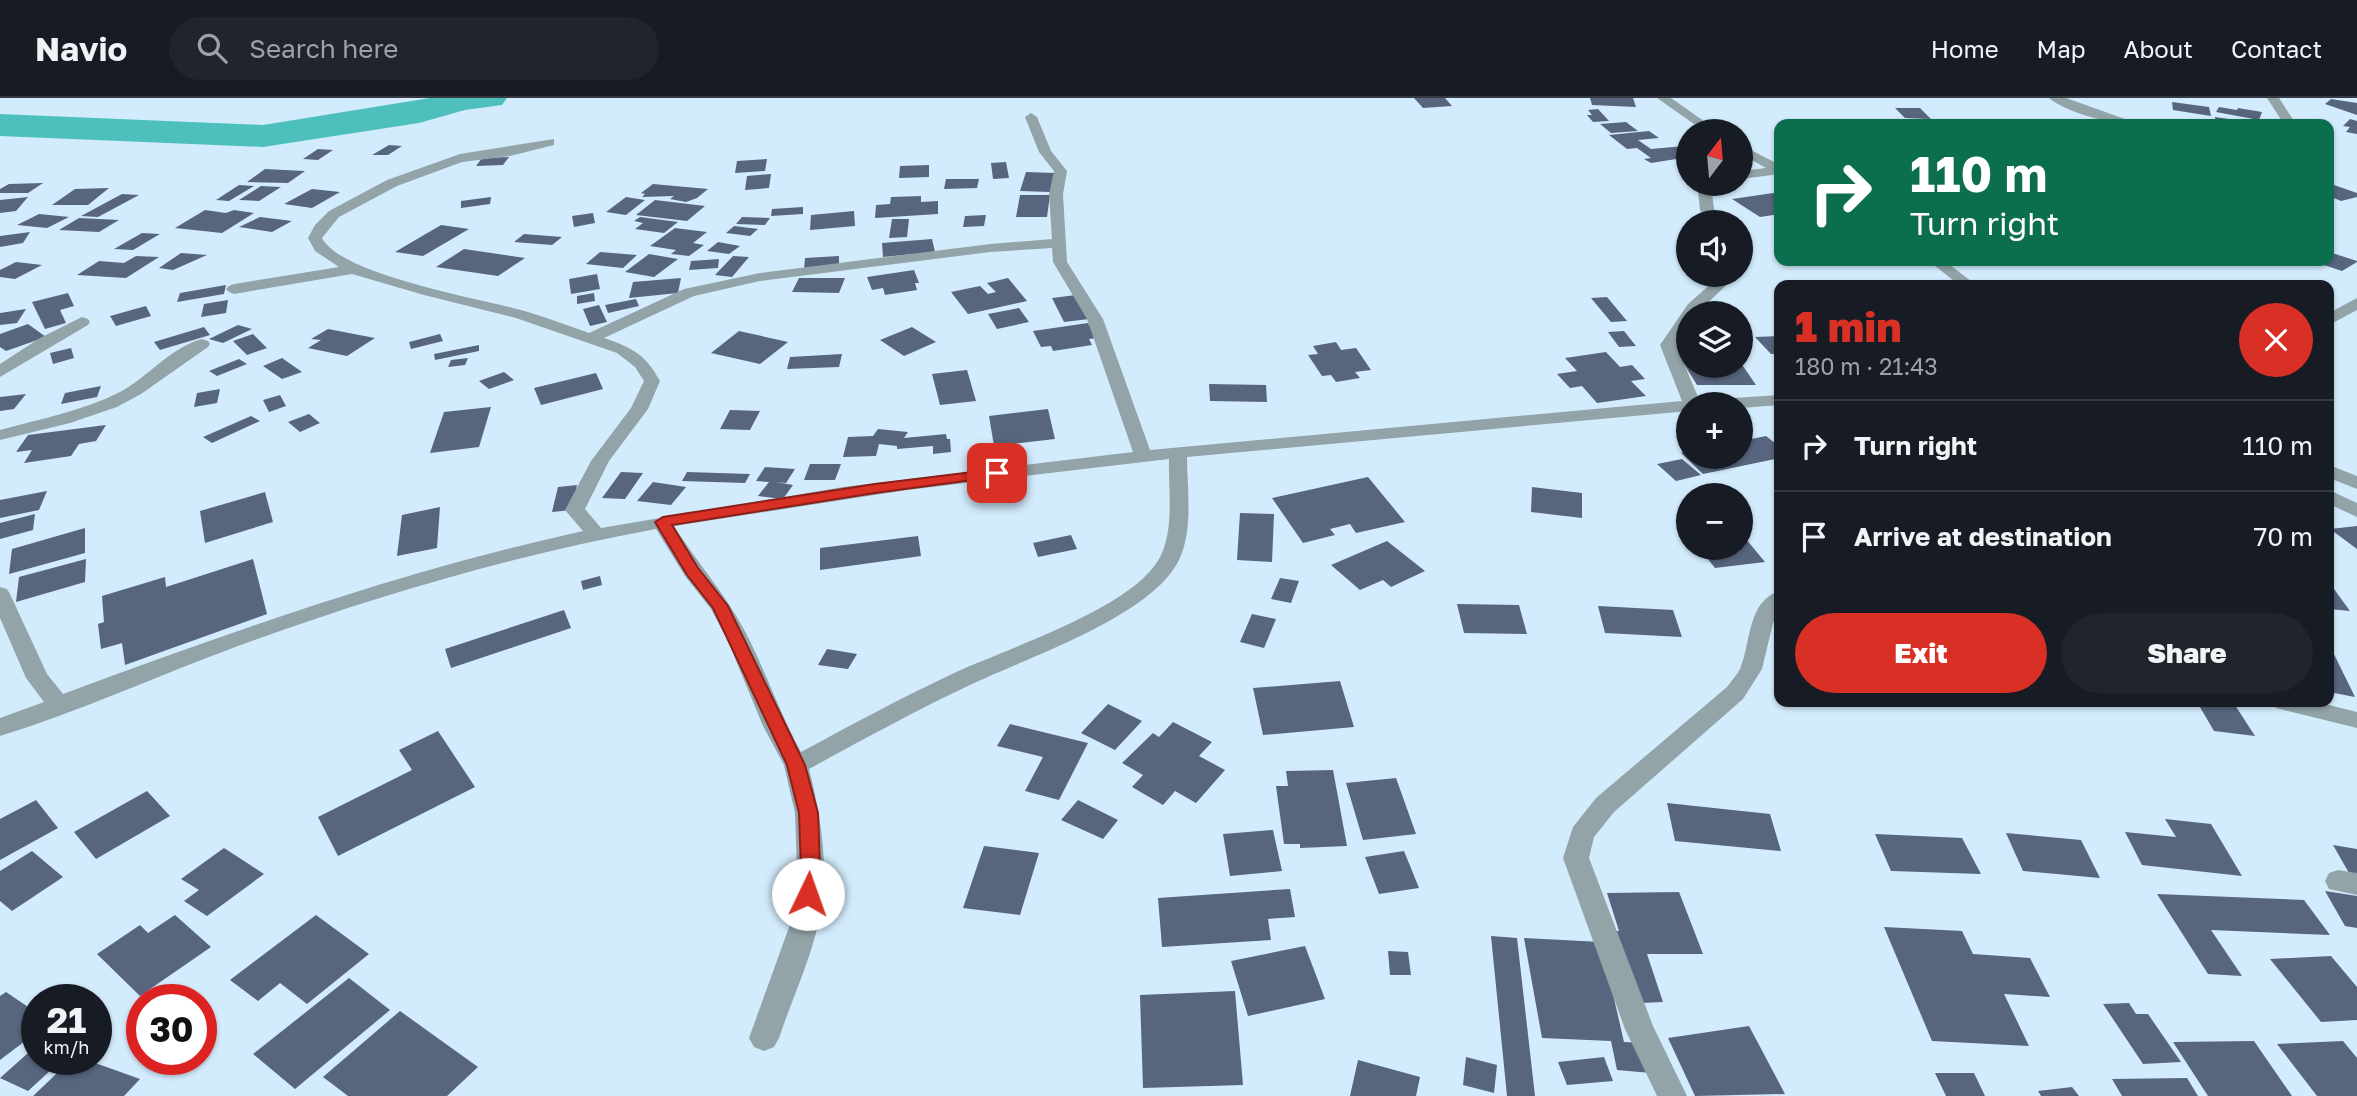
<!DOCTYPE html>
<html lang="en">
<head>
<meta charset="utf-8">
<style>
  :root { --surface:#171b24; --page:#20242c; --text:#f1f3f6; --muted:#9ea1a6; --line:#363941; --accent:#d93025 }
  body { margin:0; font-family:"Golos Text",sans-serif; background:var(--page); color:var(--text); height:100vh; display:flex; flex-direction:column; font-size:26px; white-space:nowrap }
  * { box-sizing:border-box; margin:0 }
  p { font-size:23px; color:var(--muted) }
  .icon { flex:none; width:38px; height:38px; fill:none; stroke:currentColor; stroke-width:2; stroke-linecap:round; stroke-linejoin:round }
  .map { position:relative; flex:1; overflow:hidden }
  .panel { position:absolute; left:1774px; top:182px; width:560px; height:427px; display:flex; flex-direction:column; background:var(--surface); border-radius:14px; box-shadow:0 2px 5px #0004 }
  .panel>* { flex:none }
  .hud { position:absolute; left:1774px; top:21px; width:560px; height:147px; border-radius:14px; box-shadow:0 2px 5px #0004; background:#0b6e4f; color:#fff; overflow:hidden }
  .needle { width:46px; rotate:16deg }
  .tools { position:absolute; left:1676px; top:21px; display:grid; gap:14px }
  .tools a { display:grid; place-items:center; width:77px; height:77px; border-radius:50%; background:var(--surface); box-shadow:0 2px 5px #0004; font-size:35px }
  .speed { position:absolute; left:21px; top:886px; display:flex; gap:14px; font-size:35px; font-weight:700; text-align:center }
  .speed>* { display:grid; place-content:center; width:91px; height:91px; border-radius:50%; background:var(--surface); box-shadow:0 2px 5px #0004; line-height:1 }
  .speed small { font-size:18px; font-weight:400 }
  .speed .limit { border:10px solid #d22; background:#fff; color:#111 }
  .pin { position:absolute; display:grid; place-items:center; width:60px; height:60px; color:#fff; margin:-30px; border-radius:14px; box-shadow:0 4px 10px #0006 }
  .me { position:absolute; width:77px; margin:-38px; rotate:3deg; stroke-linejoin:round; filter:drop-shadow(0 0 5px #0008) }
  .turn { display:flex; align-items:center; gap:24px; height:147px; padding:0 21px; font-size:32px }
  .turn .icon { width:91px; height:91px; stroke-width:2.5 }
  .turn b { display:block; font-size:49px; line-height:60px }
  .round { display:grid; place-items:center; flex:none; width:74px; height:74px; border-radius:37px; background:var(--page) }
  .overview { display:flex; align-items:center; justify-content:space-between; height:119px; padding:0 21px }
  h1 { font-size:42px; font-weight:800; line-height:52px; color:var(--accent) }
  .primary-button { display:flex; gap:14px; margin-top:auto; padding:14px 21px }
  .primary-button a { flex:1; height:80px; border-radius:42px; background:var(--accent); color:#fff; font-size:28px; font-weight:800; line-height:80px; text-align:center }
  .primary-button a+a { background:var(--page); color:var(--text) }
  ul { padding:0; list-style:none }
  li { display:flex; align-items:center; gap:21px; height:91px; padding:0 21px; border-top:2px solid var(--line) }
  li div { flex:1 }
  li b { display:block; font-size:26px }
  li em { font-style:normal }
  header { display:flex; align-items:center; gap:42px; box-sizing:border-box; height:98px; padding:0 35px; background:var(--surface); border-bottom:2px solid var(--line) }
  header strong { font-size:33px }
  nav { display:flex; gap:38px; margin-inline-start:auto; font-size:24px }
  .search { width:490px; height:63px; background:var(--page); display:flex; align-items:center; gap:18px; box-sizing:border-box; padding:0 24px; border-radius:38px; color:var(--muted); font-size:26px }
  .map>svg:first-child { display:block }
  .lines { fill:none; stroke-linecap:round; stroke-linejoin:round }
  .river { fill:#4ec0bb; fill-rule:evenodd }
  .building { fill:#57657e }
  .minor { fill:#93a4a8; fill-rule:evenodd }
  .route { fill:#d93025; stroke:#8d1f18; stroke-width:2 }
</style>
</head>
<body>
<header>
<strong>Navio</strong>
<div class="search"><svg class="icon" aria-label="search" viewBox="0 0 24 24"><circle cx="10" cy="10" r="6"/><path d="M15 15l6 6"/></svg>Search here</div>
<nav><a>Home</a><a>Map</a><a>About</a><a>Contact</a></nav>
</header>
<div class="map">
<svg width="2357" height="998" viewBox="0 0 2357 998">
  <rect width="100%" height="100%" fill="#d3ecfd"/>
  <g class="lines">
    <path class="river" d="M430,0H507L502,7L465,12L419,25L263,49L0,38V16L263,27Z"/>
  </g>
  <path class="building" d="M1414,0H1445L1452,8L1423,10Z
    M1590,0H1633L1636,9L1592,7Z
    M2331,1L2357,5V17L2325,6Z
    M2172,4L2209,9L2211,18L2173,12Z
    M2219,9L2237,12L2238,10L2262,14L2259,22L2216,14Z
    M1895,10H1920L1931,21L1905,20Z
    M1598,11L1609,23L1593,24L1587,17H1592L1588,12Z
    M2215,19L2236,22V26H2216Z
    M2350,21L2357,23V36L2346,34L2350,29L2343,28Z
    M1626,24L1638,33L1611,35L1600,26Z
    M1649,33L1659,40L1638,42L1651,51L1684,48L1689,51V59L1651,65L1644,61L1651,60L1637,50L1627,51L1609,37Z
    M389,47L402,48L388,57H372Z
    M318,51L333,52L318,62L303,61Z
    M509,59L503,67L476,68L482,60Z
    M767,61L765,73L735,75L737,63Z
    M1006,64L1009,80L993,81L991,65Z
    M929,67V79L899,80L900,68Z
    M265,71L305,73L288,85L247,84Z
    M1026,74L1055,75L1050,94L1020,93Z
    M771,76L769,90L745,92L747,78Z
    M946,81H979L977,90L944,91Z
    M43,85L28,95H0V91L9,86Z
    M653,86L708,91L697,100L686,104L670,101L674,98L642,99L645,96L641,95Z
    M239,87L254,88L229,103L216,102Z
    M2334,87L2357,95V99L2341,103L2329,98V88Z
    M261,88L281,89L259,103L239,102Z
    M109,90L88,107H52L75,91Z
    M312,91L340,94L312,110L284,106Z
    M1780,94V116L1760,119L1732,101Z
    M122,96L139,97L98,119L81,118Z
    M1020,97H1050L1047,119H1016Z
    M921,98V104L938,103V116L875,120L876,107L890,106L891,99Z
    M28,99L16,113L0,115V102Z
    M491,99L490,106L461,110V103Z
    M626,99L645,102L626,117L606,114Z
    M655,102L705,108L687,123L636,117Z
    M803,109V116L771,118L772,111Z
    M205,112L226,115L234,112L254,115L222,135L175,130Z
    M854,113L855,128L810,132L811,117Z
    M593,115L595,125L574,129L572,118Z
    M39,116L69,119L47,130L17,127Z
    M986,117L984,128L963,129L965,118Z
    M260,119L292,123L272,134L239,129Z
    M640,119L678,124L664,135L635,131L643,125L634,123Z
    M742,119L770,120L765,127L736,126Z
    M79,120L119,122L99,134L59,132Z
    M892,121H909L907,139L889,140Z
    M441,127L469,131L423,158L395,154Z
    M734,128L758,131L750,138L726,135Z
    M675,130L707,134L693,145L704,147L689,158L671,156L676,152L650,148Z
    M30,134L23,145L0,149V138Z
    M142,135L160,136L133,152L114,151Z
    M524,136L562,139L552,147L514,144Z
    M932,141L935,154L883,159L882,145Z
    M718,144L740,148L729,156L707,153Z
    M464,151L525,160L498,178L436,169Z
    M600,154L637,157L623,170L586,166Z
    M2329,154L2357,163V164L2342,173L2312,163H2329Z
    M181,155L207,157L173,172L159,170Z
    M649,156L678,161L654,179L625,174Z
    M136,158L159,159L126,180L77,177L99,163L124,165Z
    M733,158L749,159L732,179L715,177Z
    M839,158V169L804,172L805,160Z
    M719,161L718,170L689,172L691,163Z
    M1842,163H1863L1868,167L1848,168Z
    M16,164L42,167L15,181L0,179V172Z
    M914,172L919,185H915L917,192L885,197L883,190L872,192L867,179Z
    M597,176L600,191L571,196L569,181Z
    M681,180L678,195L629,200L633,184Z
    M799,180H845L839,195L792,194Z
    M1008,180L1027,203L968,216L951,194L980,188L988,196L996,194L987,185Z
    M226,187L224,196L177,204L180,195Z
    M68,195L74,208L60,212L66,225L45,231L32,204Z
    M594,195L595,203L577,206V198Z
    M1076,197L1089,221L1064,224L1052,200Z
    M1607,199L1627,223L1611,224L1591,200Z
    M636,201L639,208L608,215L605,207Z
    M228,202L226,215L201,219L204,206Z
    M599,207L607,224L590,228L583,211Z
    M146,208L151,218L116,228L110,218Z
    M1019,210L1029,224L997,231L988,216Z
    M26,211L17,225L0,227V215Z
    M1088,225L1097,240L1089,241L1092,247L1053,253L1051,248L1041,249L1033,233Z
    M28,226L46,239L6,253L0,249V236Z
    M238,227L252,231L223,245L209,241Z
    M204,229L210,237L160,252L154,244Z
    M912,229L936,244L904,258L880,242Z
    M328,231L375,240L347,258L308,250L321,242L311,241Z
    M739,233L788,244L760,266L711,255Z
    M1624,233L1636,248L1619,249L1608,234Z
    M253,236L267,250L247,257L233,243Z
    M440,236L443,243L411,251L409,244Z
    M1780,238V256H1771L1755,239Z
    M1336,244L1341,252L1356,250L1371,272L1355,274L1360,280L1336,284L1331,277L1322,278L1308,257L1318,256L1313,248Z
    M479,247V253L435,262L434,256Z
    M71,250L74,260L53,266L50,255Z
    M1606,254L1620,269L1632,267L1645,281L1631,283L1646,298L1597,305L1582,288L1570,290L1557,276L1577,273L1565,260Z
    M842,256L839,269L787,271L790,259Z
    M282,260L302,274L282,281L263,268Z
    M468,260L465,267L448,269L451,262Z
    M239,261L247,266L217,278L209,273Z
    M1681,261H1689V268H1743L1756,287H1697Z
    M967,272L976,303L940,307L932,276Z
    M504,274L514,282L489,291L479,283Z
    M596,275L603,291L541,307L534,290Z
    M1209,286L1266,287L1267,304L1210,303Z
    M101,288L97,299L61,306L65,295Z
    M220,291L217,305L194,309L197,295Z
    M26,296L14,311L0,313V299Z
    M280,297L286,308L269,314L263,302Z
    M491,309L479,349L430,355L444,314Z
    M1048,311L1055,341L994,348L989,318Z
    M730,312L760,313L750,332L720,331Z
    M309,316L320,325L300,334L288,324Z
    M251,318L260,323L212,345L203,339Z
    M106,327L96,343L79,346L71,358L24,365L32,352L16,354L28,337Z
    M878,331L908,334L904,340L946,336L947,341H950L951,354L933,356V348L897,351V348L879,346L876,358L843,359L848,339L873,338Z
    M1766,338L1780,349V360L1703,376L1681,355L1689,353V359H1741V343Z
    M1682,361L1701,377L1676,383L1657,366Z
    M810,366H841L835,382H804Z
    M765,369L795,371L786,385L776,384L793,387L783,401L758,398L769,384L756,383Z
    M621,374L643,375L625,401L602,400Z
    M687,374L750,376L745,385L682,383Z
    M1368,379L1405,424L1356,435L1350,426L1330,431L1335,437L1303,445L1272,400Z
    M653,384L686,389L671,407L637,403Z
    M577,387L572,412L552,414L558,389Z
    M1532,389L1582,395V420L1531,414Z
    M47,393L39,412L0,420V402Z
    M265,394L273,424L205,445L200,413Z
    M440,409L437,450L397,458L402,417Z
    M1240,415L1274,416L1272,464L1237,462Z
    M35,416L33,432L0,441V425Z
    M2357,428V451L2330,431Z
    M85,430V455L9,476L12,451Z
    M1741,435L1765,464L1715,470L1699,450H1741Z
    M1071,437L1077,451L1038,459L1033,445Z
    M918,438L921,458L820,472V450Z
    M1387,443L1425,473L1391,489L1383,482L1360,492L1331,467Z
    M86,461L85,484L16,504L19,479Z
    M253,461L267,516L125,567L122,545L101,551L98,526L104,524L102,498L165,479L166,489Z
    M600,478L602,487L583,492L581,483Z
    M1280,480L1299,483L1291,505L1271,501Z
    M2329,491H2334L2350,513L2329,511Z
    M1457,506L1519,507L1527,536L1464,535Z
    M1598,508L1673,512L1682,539L1605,535Z
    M564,512L571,530L451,570L445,551Z
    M1252,516L1276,521L1264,550L1240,544Z
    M2329,546L2355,599L2329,594Z
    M827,551L857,556L848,571L818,567Z
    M1340,583L1354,629L1263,637L1253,590Z
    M2197,604H2233L2255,638L2214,633Z
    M1108,606L1142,623L1115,652L1081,635Z
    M1173,624L1212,644L1199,658L1225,672L1196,705L1175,693L1163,707L1132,689L1143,677L1122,665L1153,635L1159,639Z
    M1010,626L1088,645L1059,702L1025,693L1043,659L997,648Z
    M438,633L475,689L338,758L318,719L412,672L399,652Z
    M1333,672L1347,748L1300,750V746H1284L1276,688H1288L1286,673Z
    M1396,680L1416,736L1363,742L1346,685Z
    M147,693L170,718L96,761L74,734Z
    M36,702L58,730L0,762V721Z
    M1078,702L1118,722L1103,741L1061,722Z
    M1667,705L1770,716L1781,753L1675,743Z
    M2165,721L2211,726L2242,778L2142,767L2125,734L2176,739Z
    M1273,732L1282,773L1230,778L1223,736Z
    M2006,735L2081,742L2100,780L2023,773Z
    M1875,736L1962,740L1981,776L1891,773Z
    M2333,747L2357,751V777L2349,775Z
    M984,748L1039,755L1020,817L963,810Z
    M224,750L264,776L207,818L184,803L199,792L181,781Z
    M32,753L63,779L12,813L0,803V773Z
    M1404,753L1419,790L1379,796L1365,759Z
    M1290,791L1295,819L1268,821L1271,842L1162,849L1158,800Z
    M2325,793L2357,798V830L2345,828Z
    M1679,794L1703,856H1647L1663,904L1641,905L1609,833H1619L1607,795Z
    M2157,796L2304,802L2330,837L2211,832L2242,878L2208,876Z
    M175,817L211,849L140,898L97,856L140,827L148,835Z
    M316,817L369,856L307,906L280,885L258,903L230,882Z
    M1884,829L1962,833L1973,856L2030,860L2050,899L2004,896L2029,948L1932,943Z
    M1491,838L1517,840L1535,998H1507Z
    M1524,840L1601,844L1624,944L1645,945L1651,975L1617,972L1611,943L1542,940Z
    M1305,848L1325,901L1248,918L1231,863Z
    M1388,853L1408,854L1411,877H1390Z
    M2331,858L2357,889V922L2321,924L2270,861Z
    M349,880L390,912L295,991L253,956Z
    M1235,893L1243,987L1143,990L1140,897Z
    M6,894L37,915V934L0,962V898Z
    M2129,905L2136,916H2148L2181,964L2143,966L2103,906Z
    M96,912L110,918L96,931Z
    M400,913L478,969L447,998H348L323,979Z
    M1749,928L1785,996L1695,998L1668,940Z
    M2254,943L2292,998H2208L2173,944Z
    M2343,943L2357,960V998H2317L2277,946Z
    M37,947V961H63L28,993L0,980Z
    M1466,959L1497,967L1494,995L1463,987Z
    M1604,959L1613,983L1567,987L1558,964Z
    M72,961H84L140,981L124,998H33Z
    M1358,962L1420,979L1416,998H1350Z
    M1935,975H1974L1985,998H1946Z
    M2187,980L2198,998H2122L2112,981Z
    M2072,989L2079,998H2041L2038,993Z"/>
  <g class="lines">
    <path class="minor" d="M1657,0H1671L1718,33H1704Z
      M2049,0H2066L2139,26C2115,27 2068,16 2049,0Z
      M2267,0H2279L2296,26H2284Z
      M1031,15L1037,19L1051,53L1067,73L1063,96L1067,164L1103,221L1150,352L1682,303L1660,247L1688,206L1721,177H1737L1697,215H1689V228L1676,247L1701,306H1689V313L1187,359C1187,392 1194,433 1178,464C1148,520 1026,560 970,587C915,613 862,642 809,671C821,718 830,773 819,822C811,861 792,901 779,940L774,949L764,953L754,949L749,940L792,821L797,770L795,715L784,667L763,628L727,541L711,511L685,478L656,431C513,457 375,498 238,548C159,577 81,613 0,638V620L44,604L26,580L0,520V489L7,491L10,496L47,576L63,596C236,532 402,473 583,433L565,412L591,363L631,310L644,283L635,269L617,255L516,220L424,197L352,176L234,196L229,194L226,191L229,188L234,186L339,169L315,153L308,140L315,127L329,113L387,82L460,56L554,41V47L510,58L462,64L397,88L339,119L322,140C342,178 484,201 528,214C548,220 569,228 589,235L684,191L760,175L990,146L1052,141L1049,96L1054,73L1039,54L1025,19ZM1052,150L1053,164L1087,221L1133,354L843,389L601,430L585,411L609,363L648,311L660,283C645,256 633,250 604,240L694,198L760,183L990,154ZM1169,361C1168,391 1175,433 1159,461C1131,511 1005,551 952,576C901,600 851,627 801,654C781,617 767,578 749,541C729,500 698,466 674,428L907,392Z
      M1741,47L1780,67V76L1741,81V73L1766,70L1741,56Z
      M1709,86H1725L1712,95L1714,111L1726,124H1711L1700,112L1698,93Z
      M1741,148L1746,149L1751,159L1741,166Z
      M1929,163H1945L1976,187H1959Z
      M2357,200V212L2329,227V215Z
      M82,219L88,221L90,224L88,227L0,279V266L40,240Z
      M202,241L208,243L210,246L208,249L141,296L117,309L70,325L0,342V332C40,321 82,313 120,294C147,280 171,249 202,241Z
      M1780,297V307L1741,310V306H1708L1717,301Z
      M2329,367L2357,378V391L2329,380Z
      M2329,392L2357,405V419L2329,406Z
      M1780,493V513L1773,525L1762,571L1743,601L1614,714L1594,739L1589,760L1653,928L1687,998H1657L1625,931L1563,760L1573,729L1596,700L1727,589C1731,583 1737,577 1740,571C1751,546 1747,502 1780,493Z
      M2273,604H2317L2357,614V630L2276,610Z
      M2338,772L2357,775V797L2329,791L2325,783L2329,775Z"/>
  </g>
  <path class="route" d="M997,371L1002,372V378L875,395L672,427L698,470L728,508L805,667L818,715L820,770L815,802L808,804L801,802L798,796L801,770L799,715L787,667L713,510L687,477L655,424L663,419L875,386Z"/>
</svg>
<div class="tools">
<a><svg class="needle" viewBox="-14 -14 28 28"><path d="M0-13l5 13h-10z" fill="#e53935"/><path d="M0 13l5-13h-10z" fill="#9ea1a6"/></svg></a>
<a><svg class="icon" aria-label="sound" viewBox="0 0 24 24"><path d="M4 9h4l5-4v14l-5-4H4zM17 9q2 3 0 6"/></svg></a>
<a><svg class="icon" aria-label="layers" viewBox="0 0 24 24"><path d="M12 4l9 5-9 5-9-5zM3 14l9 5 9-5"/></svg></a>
<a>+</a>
<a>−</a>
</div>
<div class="speed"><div>21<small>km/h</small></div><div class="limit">30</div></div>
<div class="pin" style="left:997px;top:375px;background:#d93025"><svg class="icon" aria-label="arrive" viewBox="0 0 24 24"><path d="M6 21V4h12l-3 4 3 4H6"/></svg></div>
<svg class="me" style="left:808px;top:796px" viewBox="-20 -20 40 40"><circle r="19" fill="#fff"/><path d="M0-13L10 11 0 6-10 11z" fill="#d93025"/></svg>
<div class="hud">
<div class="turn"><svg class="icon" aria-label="right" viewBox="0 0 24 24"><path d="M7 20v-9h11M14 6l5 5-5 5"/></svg><div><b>110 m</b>Turn right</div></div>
</div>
<section class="panel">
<div class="overview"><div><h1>1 min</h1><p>180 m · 21:43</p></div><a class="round" style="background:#d93025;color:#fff"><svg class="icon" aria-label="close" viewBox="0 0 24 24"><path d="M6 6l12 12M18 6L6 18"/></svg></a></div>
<ul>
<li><svg class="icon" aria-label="right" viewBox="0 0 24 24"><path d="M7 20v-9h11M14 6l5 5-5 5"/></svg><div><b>Turn right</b></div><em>110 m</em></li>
<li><svg class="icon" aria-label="arrive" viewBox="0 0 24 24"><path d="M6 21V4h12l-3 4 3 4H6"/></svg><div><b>Arrive at destination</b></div><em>70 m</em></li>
</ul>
<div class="primary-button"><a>Exit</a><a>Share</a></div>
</section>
</div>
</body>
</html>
